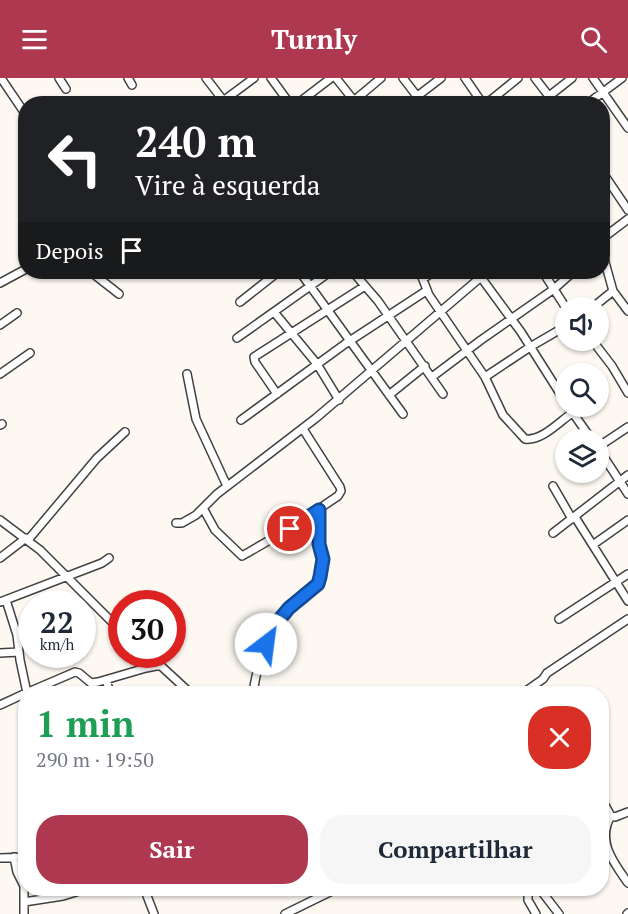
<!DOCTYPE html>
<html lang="pt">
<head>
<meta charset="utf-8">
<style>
  :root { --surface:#fff; --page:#f6f6f7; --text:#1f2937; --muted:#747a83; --accent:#ad3850 }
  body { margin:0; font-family:"PT Serif",serif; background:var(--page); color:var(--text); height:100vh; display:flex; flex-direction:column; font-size:22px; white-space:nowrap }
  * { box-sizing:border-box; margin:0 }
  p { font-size:20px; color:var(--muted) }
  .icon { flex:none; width:33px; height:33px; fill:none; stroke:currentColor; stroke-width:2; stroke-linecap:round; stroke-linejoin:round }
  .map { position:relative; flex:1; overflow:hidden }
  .side { position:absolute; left:18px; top:608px; width:591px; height:210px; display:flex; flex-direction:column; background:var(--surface); border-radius:24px; box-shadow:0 2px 4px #0004 }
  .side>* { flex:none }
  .banner { position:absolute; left:18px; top:18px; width:592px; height:183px; border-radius:24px; box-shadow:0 2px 4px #0004; background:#202124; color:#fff; overflow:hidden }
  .controls { position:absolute; left:555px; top:219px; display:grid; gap:12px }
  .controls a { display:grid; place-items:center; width:54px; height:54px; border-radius:50%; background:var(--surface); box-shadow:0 2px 4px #0004; font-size:30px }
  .speed { position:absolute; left:18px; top:512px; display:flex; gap:12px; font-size:30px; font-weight:700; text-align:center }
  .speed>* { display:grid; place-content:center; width:78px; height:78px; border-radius:50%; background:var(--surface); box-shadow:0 2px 4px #0004; line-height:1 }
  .speed small { font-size:15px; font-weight:400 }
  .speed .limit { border:9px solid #d22; background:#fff; color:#111 }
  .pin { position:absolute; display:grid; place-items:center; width:51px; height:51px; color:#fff; margin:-26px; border:3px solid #fff; border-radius:50%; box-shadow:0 2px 6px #0007 }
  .me { position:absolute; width:66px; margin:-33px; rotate:30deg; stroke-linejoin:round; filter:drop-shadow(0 0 4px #0008) }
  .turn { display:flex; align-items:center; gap:21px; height:126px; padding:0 18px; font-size:27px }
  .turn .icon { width:78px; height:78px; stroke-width:2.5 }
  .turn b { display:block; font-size:42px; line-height:51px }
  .then { display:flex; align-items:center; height:57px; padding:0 18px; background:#0003; gap:12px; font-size:22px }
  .round { display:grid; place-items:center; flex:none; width:63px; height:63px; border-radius:24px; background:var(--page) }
  .head { display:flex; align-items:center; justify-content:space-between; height:102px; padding:0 18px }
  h1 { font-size:36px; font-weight:800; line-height:45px; color:#1e9e55 }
  .button { display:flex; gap:12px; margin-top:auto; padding:12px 18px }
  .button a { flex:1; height:69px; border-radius:24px; background:var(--accent); color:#fff; font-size:24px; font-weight:800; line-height:69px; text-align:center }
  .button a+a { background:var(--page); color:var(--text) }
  header { display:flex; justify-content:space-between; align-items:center; height:78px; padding:0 18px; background:var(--accent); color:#fff; font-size:27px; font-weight:800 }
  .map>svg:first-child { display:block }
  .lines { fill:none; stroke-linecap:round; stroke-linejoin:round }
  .minor-casing { stroke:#414141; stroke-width:10 }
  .minor { stroke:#fff; stroke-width:7 }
  .route-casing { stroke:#114b97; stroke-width:15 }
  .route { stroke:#1a73e8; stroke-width:10 }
</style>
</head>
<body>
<header><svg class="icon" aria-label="menu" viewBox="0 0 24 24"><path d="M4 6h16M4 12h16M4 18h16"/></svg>Turnly<svg class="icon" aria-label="search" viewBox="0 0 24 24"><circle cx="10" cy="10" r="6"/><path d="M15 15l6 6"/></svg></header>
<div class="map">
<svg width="628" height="836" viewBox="0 0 628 836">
  <rect width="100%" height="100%" fill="#fdf9f2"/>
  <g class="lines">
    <defs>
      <path id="minor" d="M1,0L26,37
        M59,0L66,11
        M128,0L132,7
        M206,0L226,26
        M271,0L290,26
        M336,0L355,24
        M403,0L423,26
        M465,0L483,26
        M535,0L555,26
        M593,0L628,50
        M223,23L254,0
        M297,26L331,0
        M350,26L381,0
        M407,26L441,0
        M486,26L518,0
        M539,26L572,0
        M587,26L622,0
        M603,95L628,132
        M603,160L628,141
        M603,177L613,213L628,233
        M91,194L119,216
        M300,194L403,336
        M353,194L378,223L443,316
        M420,194L429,217L485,299L503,337L525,361C542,363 559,344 572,335
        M477,194L521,254L566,325
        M543,194L566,230
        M423,201L433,194
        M0,205L26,191
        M240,224L278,194
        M592,230L613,213
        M274,234L317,286L339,322
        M0,247L17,235
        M237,260L330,194
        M592,262L612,288L628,315
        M0,296L30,275
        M187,296L196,341L227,408
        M432,299L481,262L554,211L573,194
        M485,299L530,269L566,248
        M277,316L255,284L254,279L365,208
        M389,317L425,288
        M568,328L592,362
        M241,342L345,266L426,213
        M0,347L2,346
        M598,369L628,349
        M598,370L628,416
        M553,408L572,441
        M203,430L215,452L242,478L289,451L338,418L341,413L340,409L303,351
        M575,439L628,523
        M0,442L40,472L122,554
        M176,445H182L196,437L217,416L316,340L481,199
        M553,455L628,397
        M28,462L97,380L125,354
        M594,466L628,442
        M0,480L26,460
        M6,522L17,557L20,582L27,615
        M0,524L102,485L109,480
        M559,541L628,496
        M0,575L19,574
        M148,576L187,612L193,615
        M106,602L110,615
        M26,615L75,594L79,595L91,605L98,604L146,590L161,587
        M253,615C258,582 267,551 292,527C300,520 316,511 319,502C324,489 320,478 319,465C317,454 318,443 319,432
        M523,615L543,601L547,595L628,541
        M0,627L26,615
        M602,722L611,738L615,739L628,734
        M611,738C596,763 614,785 628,805
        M14,779L17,794L24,808V836
        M0,780L26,779
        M144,810L154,836
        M528,810V822L536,836
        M539,810L559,836
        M24,824L63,818L89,810
        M285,836L338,810
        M627,836L628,835"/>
    </defs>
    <use href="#minor" class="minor-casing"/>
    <use href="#minor" class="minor"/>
  </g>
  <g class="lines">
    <defs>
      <path id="route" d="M266,566L274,548L289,530L318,506L320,499L323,481L319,466V432L290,451"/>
    </defs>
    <use href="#route" class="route-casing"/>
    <use href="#route" class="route"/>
  </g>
</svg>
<div class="controls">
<a><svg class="icon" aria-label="sound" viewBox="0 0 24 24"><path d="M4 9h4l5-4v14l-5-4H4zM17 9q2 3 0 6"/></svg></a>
<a><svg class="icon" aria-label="search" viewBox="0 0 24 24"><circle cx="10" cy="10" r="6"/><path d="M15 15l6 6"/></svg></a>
<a><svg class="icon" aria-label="layers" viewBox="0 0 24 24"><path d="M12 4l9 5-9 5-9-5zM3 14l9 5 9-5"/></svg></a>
</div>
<div class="speed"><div>22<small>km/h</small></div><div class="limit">30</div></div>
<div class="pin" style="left:290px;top:451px;background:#d93025"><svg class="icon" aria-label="arrive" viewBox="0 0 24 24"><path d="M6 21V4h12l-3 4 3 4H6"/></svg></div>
<svg class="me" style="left:266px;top:566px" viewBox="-20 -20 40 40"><circle r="19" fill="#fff"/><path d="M0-13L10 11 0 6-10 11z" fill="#1a73e8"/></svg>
<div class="banner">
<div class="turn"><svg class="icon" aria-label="left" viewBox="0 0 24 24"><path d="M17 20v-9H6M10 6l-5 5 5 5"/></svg><div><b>240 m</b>Vire à esquerda</div></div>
<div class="then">Depois<svg class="icon" aria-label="arrive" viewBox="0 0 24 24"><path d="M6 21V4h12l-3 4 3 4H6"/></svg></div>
</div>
<section class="side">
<div class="head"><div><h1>1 min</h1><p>290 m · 19:50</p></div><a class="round" style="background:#d93025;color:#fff"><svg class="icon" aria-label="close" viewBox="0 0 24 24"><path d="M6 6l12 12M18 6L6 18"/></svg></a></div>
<div class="button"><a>Sair</a><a>Compartilhar</a></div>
</section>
</div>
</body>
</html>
